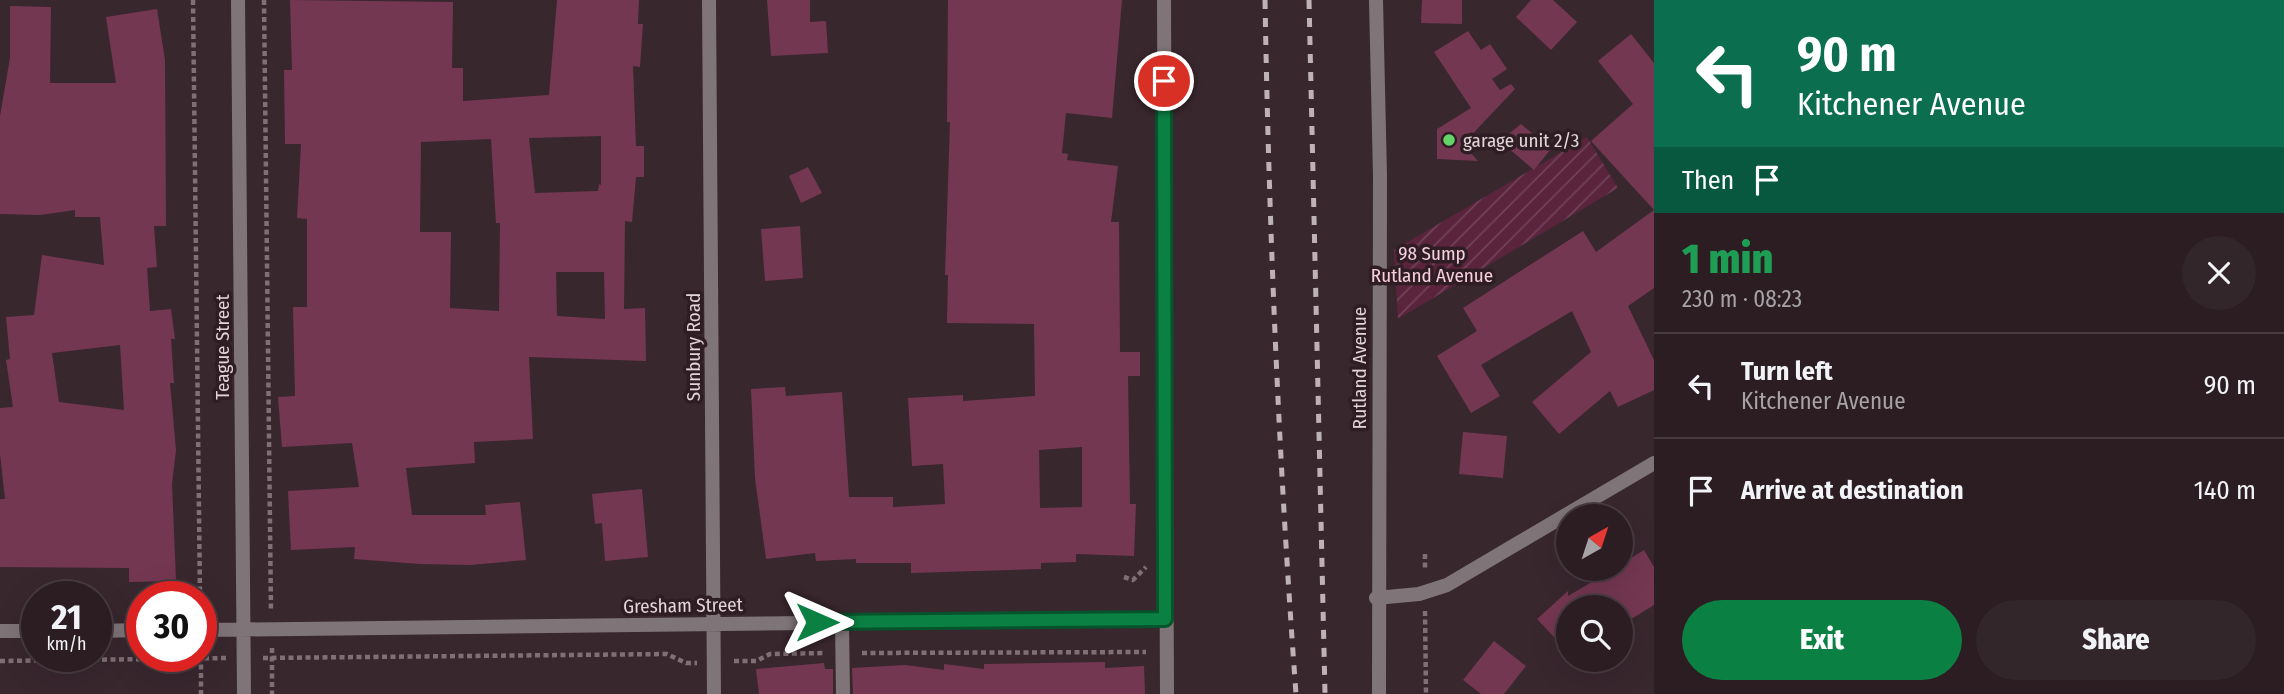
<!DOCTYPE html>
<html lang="en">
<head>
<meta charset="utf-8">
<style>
  :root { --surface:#2b1d22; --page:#33262a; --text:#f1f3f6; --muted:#a6a2a5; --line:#473b40; --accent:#0b8043 }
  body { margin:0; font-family:"Fira Sans Condensed",sans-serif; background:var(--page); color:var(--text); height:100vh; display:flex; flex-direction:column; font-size:26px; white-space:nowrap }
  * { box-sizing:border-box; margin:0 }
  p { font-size:23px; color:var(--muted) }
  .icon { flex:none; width:38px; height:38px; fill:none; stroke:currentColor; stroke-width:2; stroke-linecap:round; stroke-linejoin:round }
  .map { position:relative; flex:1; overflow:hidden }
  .details { display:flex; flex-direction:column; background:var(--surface); width:630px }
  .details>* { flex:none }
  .guide { background:#0b6e4f; color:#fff; overflow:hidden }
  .needle { width:46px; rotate:39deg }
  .buttons { position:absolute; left:1556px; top:504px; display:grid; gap:14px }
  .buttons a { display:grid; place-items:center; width:77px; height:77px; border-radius:50%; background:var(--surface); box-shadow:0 7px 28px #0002,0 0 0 2px var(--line); font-size:35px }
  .speed { position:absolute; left:21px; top:581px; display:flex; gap:14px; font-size:35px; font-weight:700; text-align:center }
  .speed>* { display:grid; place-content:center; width:91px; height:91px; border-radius:50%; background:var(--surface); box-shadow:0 7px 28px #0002,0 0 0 2px var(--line); line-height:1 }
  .speed small { font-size:18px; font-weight:400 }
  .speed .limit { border:10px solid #d22; background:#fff; color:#111 }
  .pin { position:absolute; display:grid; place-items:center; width:60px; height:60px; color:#fff; margin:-30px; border:4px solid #fff; border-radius:50%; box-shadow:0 2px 7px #0007 }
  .me { position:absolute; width:77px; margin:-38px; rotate:90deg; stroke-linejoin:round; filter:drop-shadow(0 0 5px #0008) }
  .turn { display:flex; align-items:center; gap:24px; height:147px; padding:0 28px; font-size:32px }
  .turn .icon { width:91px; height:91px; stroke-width:2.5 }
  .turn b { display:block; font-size:49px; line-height:60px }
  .then { display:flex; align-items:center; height:66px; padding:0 28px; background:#0003; gap:14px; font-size:26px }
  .round { display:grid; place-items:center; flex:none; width:74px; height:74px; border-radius:37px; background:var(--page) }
  .overview { display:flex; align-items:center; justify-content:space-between; height:119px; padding:0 28px }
  h1 { font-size:42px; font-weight:800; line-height:52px; color:#1e9e55 }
  .cta { display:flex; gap:14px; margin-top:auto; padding:14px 28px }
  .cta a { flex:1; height:80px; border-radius:42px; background:var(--accent); color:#fff; font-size:28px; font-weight:800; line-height:80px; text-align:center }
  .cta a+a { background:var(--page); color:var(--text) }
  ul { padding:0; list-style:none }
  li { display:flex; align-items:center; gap:21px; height:105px; padding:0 28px; border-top:2px solid var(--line) }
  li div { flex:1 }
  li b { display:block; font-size:26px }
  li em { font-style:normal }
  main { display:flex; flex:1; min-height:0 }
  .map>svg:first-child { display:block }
  .garden { fill:url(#garden-furrows) }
  .building { fill:#743751; fill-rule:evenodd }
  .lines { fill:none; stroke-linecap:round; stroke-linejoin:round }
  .path { stroke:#807076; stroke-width:4.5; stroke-dasharray:5 3.5; stroke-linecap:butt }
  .street { stroke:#7f7578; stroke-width:14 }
  .rail { stroke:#bfb2b6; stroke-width:5; stroke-dasharray:9 9; stroke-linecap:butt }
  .route-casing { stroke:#07532c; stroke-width:18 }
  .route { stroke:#0b8043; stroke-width:12 }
  .poi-dot { fill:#64d468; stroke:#2f1d24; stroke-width:2.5 }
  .labels { text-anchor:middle; stroke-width:7; stroke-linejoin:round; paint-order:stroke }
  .poi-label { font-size:19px; fill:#e1d5d9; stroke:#2f1d24; text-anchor:start }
  .park-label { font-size:19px; fill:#f7cfde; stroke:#2f1d24 }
  .street-label { font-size:19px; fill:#e1d5d9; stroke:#2f1d24 }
</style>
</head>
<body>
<main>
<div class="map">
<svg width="1654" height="694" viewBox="0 0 1654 694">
  <defs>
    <pattern id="garden-furrows" width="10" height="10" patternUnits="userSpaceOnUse" patternTransform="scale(1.75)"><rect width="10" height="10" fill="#59243c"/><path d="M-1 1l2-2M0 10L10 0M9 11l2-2" fill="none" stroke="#714358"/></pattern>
  </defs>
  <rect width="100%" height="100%" fill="#39272e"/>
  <path class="garden" d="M1587,137L1618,188L1398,319L1394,250Z"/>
  <path class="building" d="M290,0L453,2L452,68H463V101L549,95L557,0H639L638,24H643L640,67L633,66L636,146H644V177H636L632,222L625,221L624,309L645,308L646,361L529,357L533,439L474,442L475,463L406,468L412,515H486L485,505L520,502L526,560L470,565L420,564L354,559L355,547L291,550L288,491L359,487L352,443L282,447L278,397L295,396L293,307H307V219L297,218L301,144H285L284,70H292ZM601,136V185L599,184L598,191L535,193L529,138ZM491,139L496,223H500L499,311L450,308L451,232H420L421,142ZM556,272H604L605,319L557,316Z
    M767,0H810V22L826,21L828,53L771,56Z
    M948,0H1122L1112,118L1066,113L1062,153L1068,154L1067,160L1118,166L1111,222H1119L1120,352H1140V376H1128L1130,504H1136L1134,556L1076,554V562L1041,563V569L911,573V563H856V559L816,561L815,553L766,559L755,478L751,389L785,387L786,396L842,392L849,497H893V507L945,504L943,464L912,466L908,398L963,395V401L1035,396L1034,324L947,323L948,275H945L950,122H947ZM1082,447V507L1040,508L1039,450Z
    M1422,0H1462V24L1421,23Z
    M1531,0H1553L1577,22L1551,50L1516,17Z
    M10,6L51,7L50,83H116L106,17L157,9L165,60L166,226H154L157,267L147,268L150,311L171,309L175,339H171L174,383H170L176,450L172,484L176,581L129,582V568L0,567V499H5L0,454V408L13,407L6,360L10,359L6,317L34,315L42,255L104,265L100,217H75V210L40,215L0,214V116L10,58ZM120,345L124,410L59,402L52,353Z
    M1468,31L1481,50L1490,44L1507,69L1492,79L1500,90L1511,84L1515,89L1463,144L1478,161L1437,159V129L1471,108L1434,52Z
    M1631,34L1654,63V288L1628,306L1654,360V390L1618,407L1610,391L1559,434L1532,402L1591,352L1572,311L1481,365L1500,396L1471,413L1437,356L1477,331L1463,308L1583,231L1596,252L1654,210L1591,141L1633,104L1598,61Z
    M1521,124L1551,149L1534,170L1500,141Z
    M808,167L822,193L801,203L789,176Z
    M800,226L803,278L765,281L761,229Z
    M1463,432L1507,436L1503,478L1459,474Z
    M642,489L648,557L605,561L602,523L595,524L592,494Z
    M1644,550L1654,567V605L1628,621L1620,607H1568V652L1537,619L1568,591V596L1614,569H1620V565Z
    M1494,641L1526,666L1504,694H1481L1463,680Z
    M1105,662V668L1144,666L1145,694H853L852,668L905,665L944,670V664L984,669V664Z
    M824,663L825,669H833V694H759L756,669Z"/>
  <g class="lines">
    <path class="path" d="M193,0L200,597
      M264,0L271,612
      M1425,554V571
      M1124,577L1133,580L1146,567
      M1425,611L1426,694
      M272,648V694
      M862,653L1146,652
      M201,656V694
      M263,658L667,654L686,663H697
      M0,661L227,658
      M734,661H756L770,654L825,653"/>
    <path class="street" d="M238,0L244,694
      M709,0L714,694
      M1164,0L1167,694
      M1376,0L1380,176L1379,694
      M1376,598L1419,594L1447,585L1654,463
      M842,622L843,694
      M201,630L1165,619
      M0,631H37
      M96,631L142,630"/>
    <path class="rail" d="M1265,0C1269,232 1279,463 1296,694
      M1309,0L1325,694"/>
  </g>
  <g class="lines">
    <defs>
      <path id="route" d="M817,622L1165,619L1164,81"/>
    </defs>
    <use href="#route" class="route-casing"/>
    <use href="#route" class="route"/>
  </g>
  <circle class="poi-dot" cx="1449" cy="140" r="7"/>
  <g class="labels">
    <g class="poi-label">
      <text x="1463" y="147">garage unit 2/3</text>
    </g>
    <g class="park-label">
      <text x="1432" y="260">98 Sump<tspan x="1432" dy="22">Rutland Avenue</tspan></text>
    </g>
    <g class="street-label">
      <text transform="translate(222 347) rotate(-90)" y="7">Teague Street</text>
      <text transform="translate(693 347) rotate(-90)" y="7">Sunbury Road</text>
      <text transform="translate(1359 368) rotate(-90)" y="7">Rutland Avenue</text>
      <text transform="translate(683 605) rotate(-1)" y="7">Gresham Street</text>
    </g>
  </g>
</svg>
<div class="buttons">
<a><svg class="needle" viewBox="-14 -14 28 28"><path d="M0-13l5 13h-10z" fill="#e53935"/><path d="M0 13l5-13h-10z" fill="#a6a2a5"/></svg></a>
<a><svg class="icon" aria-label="search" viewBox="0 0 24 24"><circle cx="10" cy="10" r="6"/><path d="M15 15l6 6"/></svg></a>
</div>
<div class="speed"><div>21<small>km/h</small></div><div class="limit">30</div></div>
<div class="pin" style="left:1164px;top:81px;background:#d93025"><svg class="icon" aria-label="arrive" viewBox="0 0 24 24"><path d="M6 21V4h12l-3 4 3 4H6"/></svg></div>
<svg class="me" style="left:817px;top:622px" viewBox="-20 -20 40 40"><path d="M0-17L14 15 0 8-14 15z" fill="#0b8043" stroke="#fff" stroke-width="4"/></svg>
</div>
<section class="details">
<div class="guide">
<div class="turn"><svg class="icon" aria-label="left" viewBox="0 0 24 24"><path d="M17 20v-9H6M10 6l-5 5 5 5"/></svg><div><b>90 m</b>Kitchener Avenue</div></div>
<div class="then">Then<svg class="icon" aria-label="arrive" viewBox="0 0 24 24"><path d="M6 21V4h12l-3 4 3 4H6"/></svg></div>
</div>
<div class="overview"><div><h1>1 min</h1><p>230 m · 08:23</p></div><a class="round"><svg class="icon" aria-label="close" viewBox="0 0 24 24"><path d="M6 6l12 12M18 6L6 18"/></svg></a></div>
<ul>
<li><svg class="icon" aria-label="left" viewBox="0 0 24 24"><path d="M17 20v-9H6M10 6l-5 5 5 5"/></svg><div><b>Turn left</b><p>Kitchener Avenue</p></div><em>90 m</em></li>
<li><svg class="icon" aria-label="arrive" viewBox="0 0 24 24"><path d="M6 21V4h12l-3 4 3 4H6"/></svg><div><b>Arrive at destination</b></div><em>140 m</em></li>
</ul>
<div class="cta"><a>Exit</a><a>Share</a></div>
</section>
</main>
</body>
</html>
